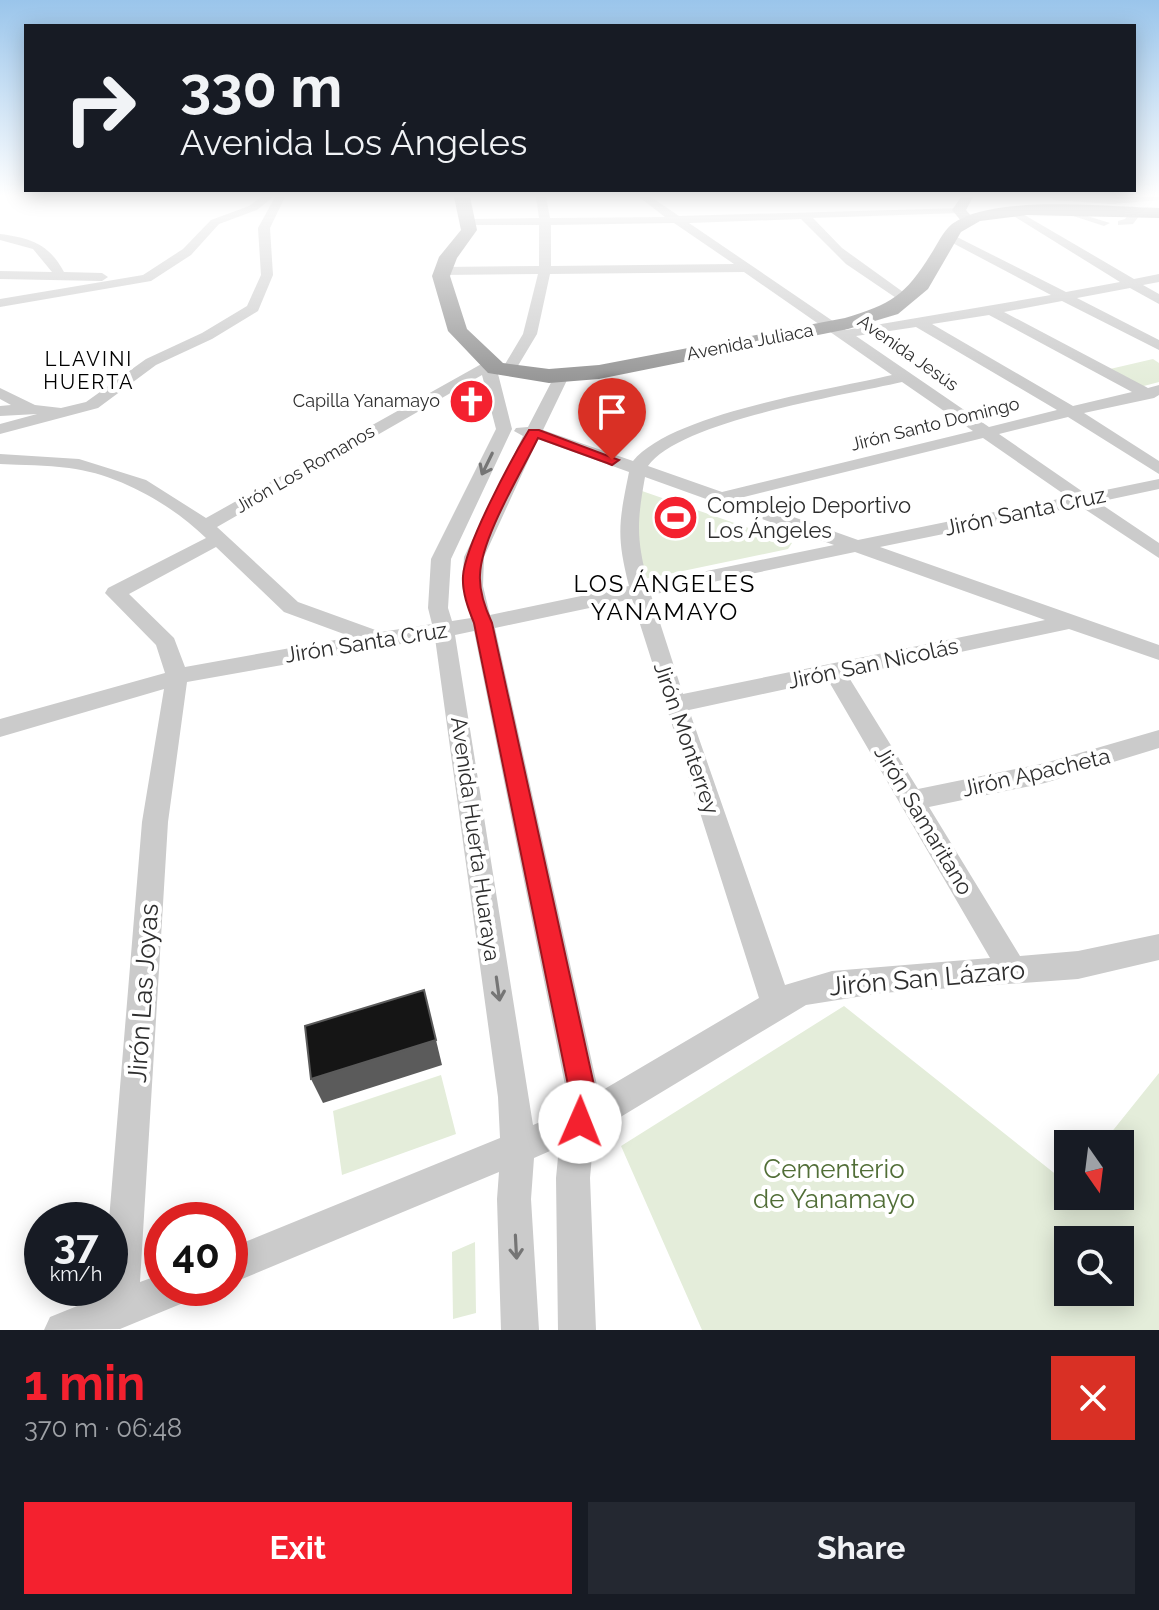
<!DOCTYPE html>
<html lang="en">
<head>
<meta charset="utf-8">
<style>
  :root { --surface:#171b24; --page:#242831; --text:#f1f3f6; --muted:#9ea1a6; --accent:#f4212f }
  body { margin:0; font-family:Raleway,sans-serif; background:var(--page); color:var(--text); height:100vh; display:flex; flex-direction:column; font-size:30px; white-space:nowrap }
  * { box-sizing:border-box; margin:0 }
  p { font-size:26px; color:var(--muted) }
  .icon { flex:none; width:44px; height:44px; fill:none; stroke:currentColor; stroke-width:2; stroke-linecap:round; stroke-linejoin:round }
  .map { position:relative; height:1330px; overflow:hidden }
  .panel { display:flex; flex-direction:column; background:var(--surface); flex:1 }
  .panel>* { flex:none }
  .banner { position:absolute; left:24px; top:24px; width:1112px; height:168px; border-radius:0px; box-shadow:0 4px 20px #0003; background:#171b24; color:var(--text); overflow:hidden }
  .needle { width:52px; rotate:166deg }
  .buttons { position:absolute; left:1054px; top:1130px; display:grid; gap:16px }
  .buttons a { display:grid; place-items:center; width:80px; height:80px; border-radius:0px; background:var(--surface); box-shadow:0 4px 20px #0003; font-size:40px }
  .speed { position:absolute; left:24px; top:1202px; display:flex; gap:16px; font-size:40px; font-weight:700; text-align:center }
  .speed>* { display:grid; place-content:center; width:104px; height:104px; border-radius:50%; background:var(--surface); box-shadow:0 4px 20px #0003; line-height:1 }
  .speed small { font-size:20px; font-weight:400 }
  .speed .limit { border:12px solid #d22; background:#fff; color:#111 }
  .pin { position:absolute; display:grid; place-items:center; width:68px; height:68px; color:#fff; margin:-82px -34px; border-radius:50% 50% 50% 0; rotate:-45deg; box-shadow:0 0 8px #0007 }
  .pin .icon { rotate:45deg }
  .me { position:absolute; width:88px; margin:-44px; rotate:1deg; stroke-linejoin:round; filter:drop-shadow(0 0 6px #0008) }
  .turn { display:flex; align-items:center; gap:28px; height:168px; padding:0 24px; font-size:36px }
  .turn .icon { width:104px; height:104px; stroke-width:2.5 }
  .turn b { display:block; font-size:56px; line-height:68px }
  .round { display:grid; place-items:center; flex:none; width:84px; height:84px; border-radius:0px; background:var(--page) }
  .head { display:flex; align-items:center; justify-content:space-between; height:136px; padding:0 24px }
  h1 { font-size:48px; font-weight:700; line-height:60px; color:var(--accent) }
  .primary-button { display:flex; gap:16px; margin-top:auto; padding:16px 24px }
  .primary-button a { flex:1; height:92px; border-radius:0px; background:var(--accent); color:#fff; font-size:32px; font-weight:700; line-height:92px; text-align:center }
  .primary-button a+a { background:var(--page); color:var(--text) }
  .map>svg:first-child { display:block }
  .green { fill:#e4edda; fill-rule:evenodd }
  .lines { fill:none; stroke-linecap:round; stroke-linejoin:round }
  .minor { fill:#cbcbcb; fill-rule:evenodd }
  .major { fill:#a6a6a6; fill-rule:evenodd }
  .highway { fill:#959595; fill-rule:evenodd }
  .shaded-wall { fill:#5b5b5b }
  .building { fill:#151515; stroke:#5b5b5b; stroke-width:2 }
  .oneway { stroke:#757575 }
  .route { fill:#f4212f; stroke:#9f151f; stroke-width:2 }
  .labels { text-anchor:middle; stroke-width:8; stroke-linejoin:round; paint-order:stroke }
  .far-street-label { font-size:18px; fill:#2e2e2e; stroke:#fff }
  .far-poi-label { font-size:18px; fill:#2e2e2e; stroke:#fff; text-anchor:end }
  .far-neighbourhood-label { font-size:20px; letter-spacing:2px; fill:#000; stroke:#fff }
  .poi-label { font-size:22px; fill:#2e2e2e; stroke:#fff; text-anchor:start }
  .street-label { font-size:22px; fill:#2e2e2e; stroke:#fff }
  .neighbourhood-label { font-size:24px; letter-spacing:2px; fill:#000; stroke:#fff }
  .near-street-label { font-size:26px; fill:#2e2e2e; stroke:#fff }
  .near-park-label { font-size:26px; fill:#516e37; stroke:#fff }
</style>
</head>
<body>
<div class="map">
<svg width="1159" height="1330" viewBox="0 0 1159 1330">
  <rect width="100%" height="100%" fill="#fff"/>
  <path class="green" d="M1153,359L1159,363V382L1140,387L1110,369Z
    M642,491L792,543L788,549L635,581L636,492Z
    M844,1006L1068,1184V1196H1120V1144H1102L1159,1073V1330H702L621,1146ZM1120,1240V1292H1068V1240Z
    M441,1075L456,1134L342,1175L333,1111Z
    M475,1242L476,1313L453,1319L452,1252Z"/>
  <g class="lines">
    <path class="minor" d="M261,197H273L257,210L219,224L191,255L151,281L0,307V299L143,275L183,249L211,220L249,206Z
      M275,197H285L270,228L273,275L258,311L212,339L156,365L98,408L0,434V424L37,414L0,416V406L11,405L0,399V388L35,405L61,408L86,402L146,359L202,333L247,306L261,275L258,228Z
      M536,197H546L550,218L665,217L639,197H651L679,216L963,208L965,210L959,213L813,218L842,248L910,297L912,300L905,304L846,264L801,219L689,223L846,330L1051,295L947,240L945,238L951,234L1066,292L1120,282L1007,212L1005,210L1011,207L1134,279L1159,274V282L1143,285L1159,294V304L1130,288L1077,298L1159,340V350L1062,301L1004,312L1148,388L1159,385V395L1154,398L1084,413L1159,461V474L1068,417L999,434L1086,494L1159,479V489L1098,502L1159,543V558L1080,506L880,547L1159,645V660L1069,629L848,676L918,789L1045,763L1159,730V748L1045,783L929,807L1020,956L1078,951L1159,934V960L1078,979L882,993L806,1005L594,1133L590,1178L596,1330H558L556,1178L559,1147L534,1158L531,1199L539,1330H501L497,1199L499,1172L230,1284V1248L500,1138L498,1097L435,638L187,682L168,822L140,1282L162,1274V1288H194L188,1301L120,1329L44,1330L50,1317L102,1296L103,1288H110L109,1220L142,822L164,689L0,737V719L165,673L156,645L105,593L108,588L206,538C171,504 118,474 69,468C46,465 23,465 0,464V454L79,459L146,480L206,518L485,362H495L512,429L451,559L448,608L452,621L471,618L462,586L464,557L523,436L514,431L516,428L528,427L556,373L561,371L569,376L543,430L633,461C672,413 829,390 892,375L744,272L550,274L537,334L513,374H503L501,371L523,334L538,274L442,275L436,271L442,267L539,266V225H469L463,222L469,219L539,218ZM674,223L734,264L551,266V225ZM989,315L1132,392L1073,406L932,324ZM916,327L1057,410L989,427L856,336ZM482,375L496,429L431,559L428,608L432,624L381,632L298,602L217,527ZM902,382L973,431L722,492L648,466C679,421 846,395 902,382ZM983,438L1068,497L858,540L740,498ZM538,439L629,472C619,522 616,535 629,586L490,615L483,586L484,557ZM645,477L834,545L648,583C636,538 637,522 645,477ZM216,547L284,612L352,637L185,667L174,638L129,594ZM855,552L1045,620L683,694L651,595ZM632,599L759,998L596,1094L597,1085L495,628ZM474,631L565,1085L562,1113L533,1125L455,635ZM828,680L990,958L832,971L785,985L689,710Z
      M1049,197H1159V200L1112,204L1054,200Z
      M1061,208L1110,223L1104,226L1061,212Z
      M1132,210L1142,212L1133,224L1118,225V221L1125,219Z
      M0,234C31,238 49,244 64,272L102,273L108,277L102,281L0,279V271L52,272L33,249L0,240Z"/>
    <path class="major" d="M961,197H973L966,210L974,219L972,222H962L952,210Z"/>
    <path class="highway" d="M454,197H470L477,230L457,258L450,276L467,329L503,363L549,369L599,365L845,318C891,304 905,296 931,254C937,245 943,231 952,224C993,194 1107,207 1159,208V218L1027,215L980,221L961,232L928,289L898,314L848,329L599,379L549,383L488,373L448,331L432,276L439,257L461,230Z"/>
  </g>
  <path class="shaded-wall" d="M424,990L442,1065L323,1103L311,1079Z"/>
  <path class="building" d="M424,990L436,1040L311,1079L305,1026Z"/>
  <defs><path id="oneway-shaft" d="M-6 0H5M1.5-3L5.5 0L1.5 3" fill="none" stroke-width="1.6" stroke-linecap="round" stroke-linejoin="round" transform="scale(2)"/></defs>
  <g class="oneway">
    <use href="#oneway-shaft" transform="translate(487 464) rotate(116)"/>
    <use href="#oneway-shaft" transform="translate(498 989) rotate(82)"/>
    <use href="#oneway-shaft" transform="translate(516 1247) rotate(87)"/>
  </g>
  <linearGradient id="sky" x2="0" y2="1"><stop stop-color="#9ac5eb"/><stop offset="0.51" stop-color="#fff"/><stop offset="1" stop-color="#fff" stop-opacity="0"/></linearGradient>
  <rect width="1159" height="383" fill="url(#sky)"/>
  <path class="route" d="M529,430H539L619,460L612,465L607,463L538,438C521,473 481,538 480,575C479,592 485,608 492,623L594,1085L593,1122L589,1132L580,1136L570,1132L566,1122L568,1085L474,623C468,608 462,592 463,576C465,545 512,458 529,430Z"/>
  <defs>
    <symbol id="church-disc" viewBox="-11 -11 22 22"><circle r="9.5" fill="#f4212f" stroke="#fff"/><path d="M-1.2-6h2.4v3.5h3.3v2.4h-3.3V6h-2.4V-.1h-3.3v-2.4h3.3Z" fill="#fff"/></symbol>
    <symbol id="stadium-disc" viewBox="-11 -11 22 22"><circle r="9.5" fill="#f4212f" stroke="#fff"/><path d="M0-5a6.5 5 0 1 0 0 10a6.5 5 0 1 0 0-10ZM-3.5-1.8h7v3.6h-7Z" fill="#fff"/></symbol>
  </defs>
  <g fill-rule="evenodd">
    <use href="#church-disc" x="446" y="376" width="51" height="51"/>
    <use href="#stadium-disc" x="650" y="492" width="51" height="51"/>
  </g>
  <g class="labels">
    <g class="far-street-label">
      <text transform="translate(750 342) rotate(-11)" y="6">Avenida Juliaca</text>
      <text transform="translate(908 353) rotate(35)" y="6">Avenida Jesús</text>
      <text transform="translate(935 424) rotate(-14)" y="6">Jirón Santo Domingo</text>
      <text transform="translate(305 469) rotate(-30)" y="6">Jirón Los Romanos</text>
    </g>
    <g class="far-poi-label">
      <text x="440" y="407">Capilla Yanamayo</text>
    </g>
    <g class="far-neighbourhood-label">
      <text x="89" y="366">LLAVINI<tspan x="89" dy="23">HUERTA</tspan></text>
    </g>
    <g class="poi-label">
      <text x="707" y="513">Complejo Deportivo<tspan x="707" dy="25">Los Ángeles</tspan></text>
    </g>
    <g class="street-label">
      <text transform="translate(1025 511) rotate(-12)" y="8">Jirón Santa Cruz</text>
      <text transform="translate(366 642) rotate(-9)" y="8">Jirón Santa Cruz</text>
      <text transform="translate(873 663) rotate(-12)" y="8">Jirón San Nicolás</text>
      <text transform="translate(687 738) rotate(71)" y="8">Jirón Monterrey</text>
      <text transform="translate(1036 772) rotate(-13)" y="8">Jirón Apacheta</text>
      <text transform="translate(924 820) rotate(59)" y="8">Jirón Samaritano</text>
      <text transform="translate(476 839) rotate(82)" y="8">Avenida Huerta Huaraya</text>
    </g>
    <g class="neighbourhood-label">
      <text x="665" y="592">LOS ÁNGELES<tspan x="665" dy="28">YANAMAYO</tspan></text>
    </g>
    <g class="near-street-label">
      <text transform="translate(927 978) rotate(-5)" y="9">Jirón San Lázaro</text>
      <text transform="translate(143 993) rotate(-86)" y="9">Jirón Las Joyas</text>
    </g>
    <g class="near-park-label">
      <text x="834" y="1178">Cementerio<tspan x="834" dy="30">de Yanamayo</tspan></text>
    </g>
  </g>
</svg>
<div class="buttons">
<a><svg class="needle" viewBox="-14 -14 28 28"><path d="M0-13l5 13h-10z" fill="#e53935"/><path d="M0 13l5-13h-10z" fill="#9ea1a6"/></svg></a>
<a><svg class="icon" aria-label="search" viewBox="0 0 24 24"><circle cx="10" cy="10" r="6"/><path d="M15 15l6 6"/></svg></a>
</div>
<div class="speed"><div>37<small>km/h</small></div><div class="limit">40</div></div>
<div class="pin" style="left:612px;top:460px;background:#d93025"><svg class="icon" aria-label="arrive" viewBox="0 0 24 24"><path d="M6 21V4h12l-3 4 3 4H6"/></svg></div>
<svg class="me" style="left:580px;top:1122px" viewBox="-20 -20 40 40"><circle r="19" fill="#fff"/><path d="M0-13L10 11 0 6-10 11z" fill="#f4212f"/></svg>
<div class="banner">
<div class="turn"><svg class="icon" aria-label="right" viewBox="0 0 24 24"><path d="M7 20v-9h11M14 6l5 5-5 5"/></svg><div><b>330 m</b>Avenida Los Ángeles</div></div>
</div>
</div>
<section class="panel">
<div class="head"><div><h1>1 min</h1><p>370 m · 06:48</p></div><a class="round" style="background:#d93025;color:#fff"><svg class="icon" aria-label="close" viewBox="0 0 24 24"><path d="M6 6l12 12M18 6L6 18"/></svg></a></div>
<div class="primary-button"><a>Exit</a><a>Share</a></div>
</section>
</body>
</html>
